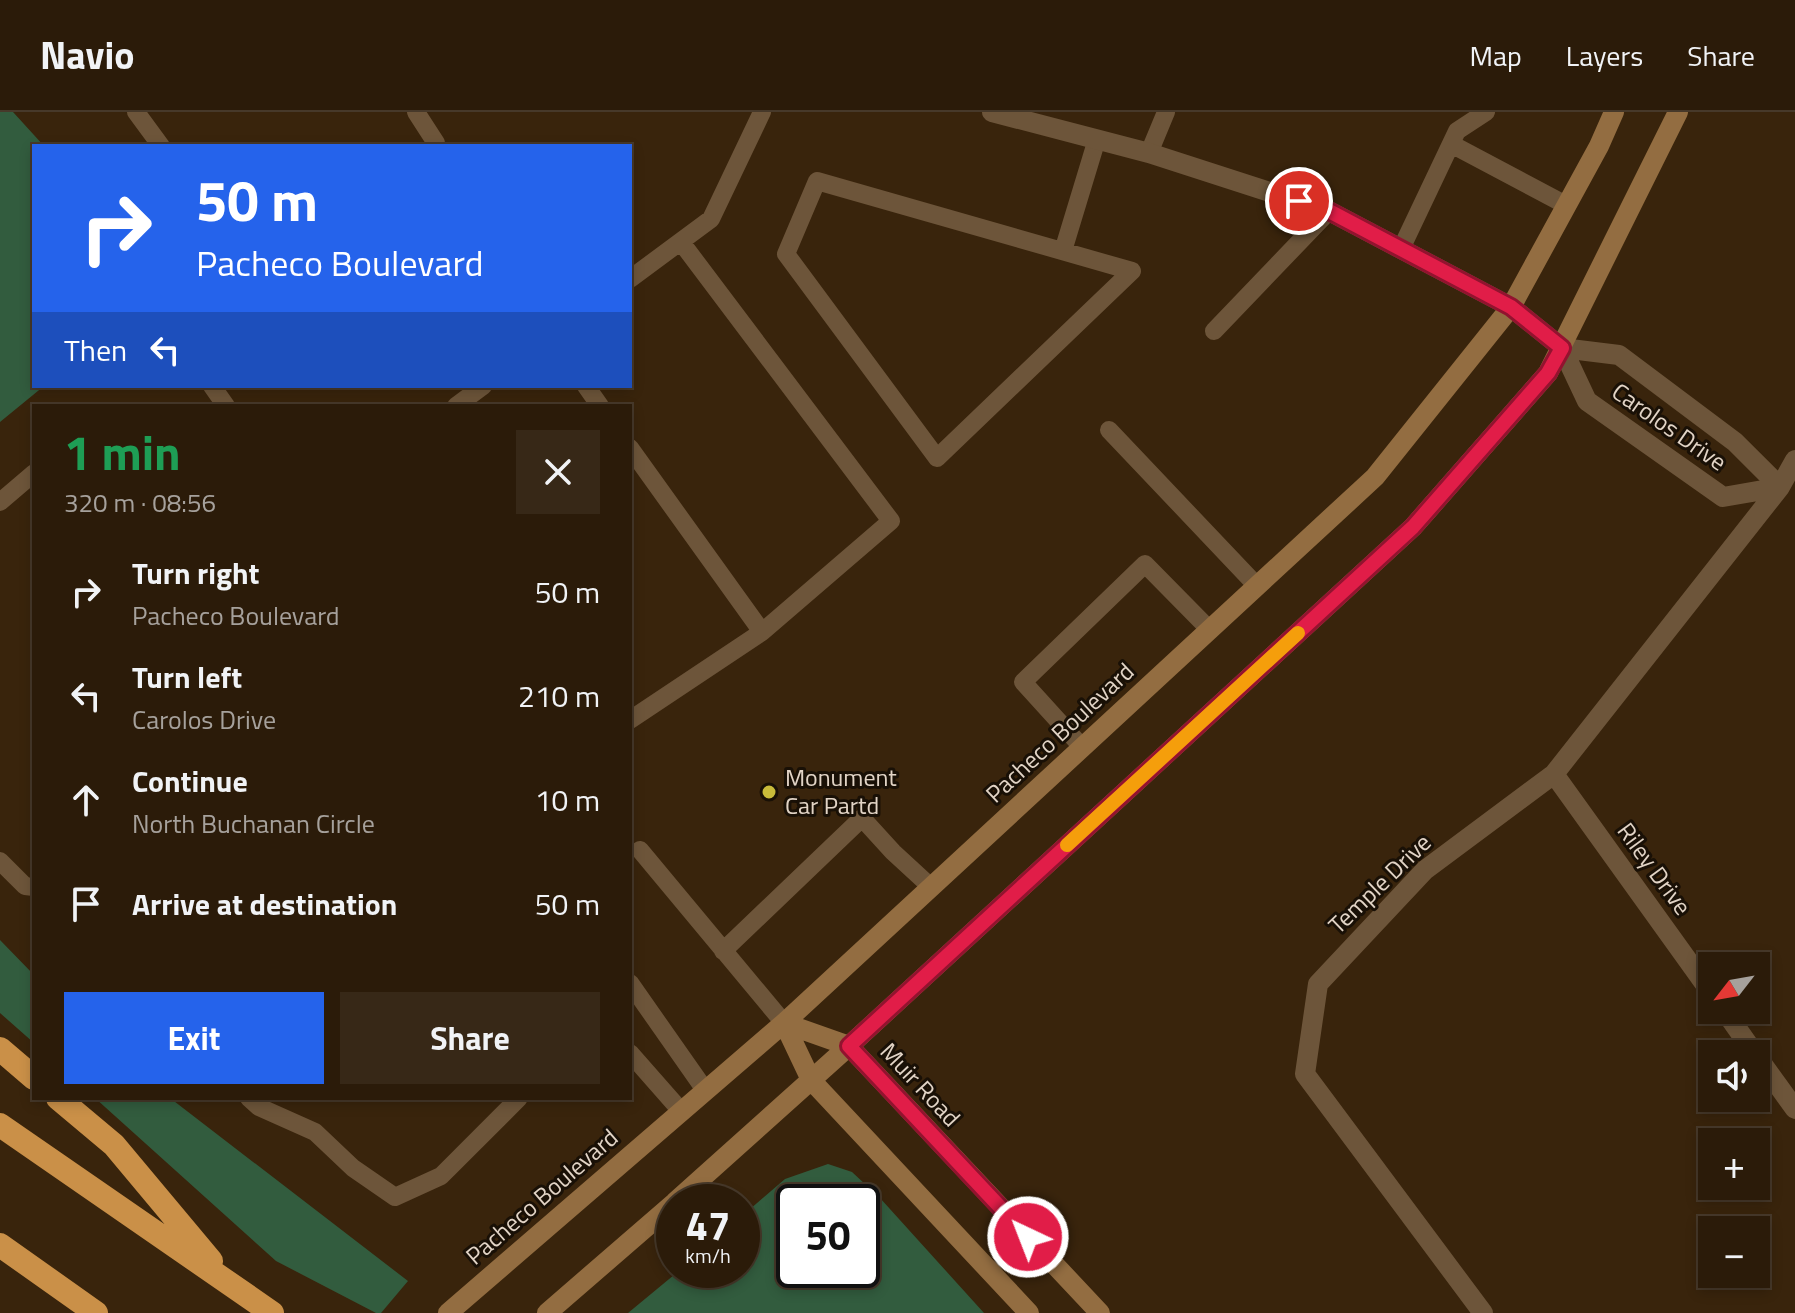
<!DOCTYPE html>
<html lang="en">
<head>
<meta charset="utf-8">
<style>
  :root { --surface:#2b1b09; --page:#372817; --text:#f1f3f6; --muted:#a6a19c; --line:#47392a; --accent:#2563eb }
  body { margin:0; font-family:"Titillium Web",sans-serif; background:var(--page); color:var(--text); height:100vh; display:flex; flex-direction:column; font-size:30px; white-space:nowrap }
  * { box-sizing:border-box; margin:0 }
  p { font-size:26px; color:var(--muted) }
  .icon { flex:none; width:44px; height:44px; fill:none; stroke:currentColor; stroke-width:2; stroke-linecap:round; stroke-linejoin:round }
  .map { position:relative; flex:1; overflow:hidden }
  .sheet { position:absolute; left:32px; top:292px; width:600px; height:696px; display:flex; flex-direction:column; background:var(--surface); border-radius:0px; box-shadow:0 4px 12px #0003,0 0 0 2px var(--line) }
  .sheet>* { flex:none }
  .banner { position:absolute; left:32px; top:32px; width:600px; height:244px; border-radius:0px; box-shadow:0 4px 12px #0003,0 0 0 2px var(--line); background:#2563eb; color:#fff; overflow:hidden }
  .needle { width:52px; rotate:239deg }
  .tools { position:absolute; left:1698px; top:840px; display:grid; gap:16px }
  .tools a { display:grid; place-items:center; width:72px; height:72px; border-radius:0px; background:var(--surface); box-shadow:0 4px 12px #0003,0 0 0 2px var(--line); font-size:40px }
  .speed { position:absolute; left:656px; top:1072px; display:flex; gap:16px; font-size:40px; font-weight:700; text-align:center }
  .speed>* { display:grid; place-content:center; width:104px; height:104px; border-radius:50%; background:var(--surface); box-shadow:0 4px 12px #0003,0 0 0 2px var(--line); line-height:1 }
  .speed small { font-size:20px; font-weight:400 }
  .speed .limit { border:4px solid #111; border-radius:12px; background:#fff; color:#111 }
  .pin { position:absolute; display:grid; place-items:center; width:68px; height:68px; color:#fff; margin:-34px; border:4px solid #fff; border-radius:50%; box-shadow:0 2px 8px #0007 }
  .me { position:absolute; width:88px; margin:-44px; rotate:317deg; stroke-linejoin:round; filter:drop-shadow(0 0 6px #0008) }
  .turn { display:flex; align-items:center; gap:28px; height:168px; padding:0 32px; font-size:36px }
  .turn .icon { width:104px; height:104px; stroke-width:2.5 }
  .turn b { display:block; font-size:56px; line-height:68px }
  .then { display:flex; align-items:center; height:76px; padding:0 32px; background:#0003; gap:16px; font-size:30px }
  .round { display:grid; place-items:center; flex:none; width:84px; height:84px; border-radius:0px; background:var(--page) }
  .head { display:flex; align-items:center; justify-content:space-between; height:136px; padding:0 32px }
  h1 { font-size:48px; font-weight:700; line-height:60px; color:#1e9e55 }
  .primary-button { display:flex; gap:16px; margin-top:auto; padding:16px 32px }
  .primary-button a { flex:1; height:92px; border-radius:0px; background:var(--accent); color:#fff; font-size:32px; font-weight:700; line-height:92px; text-align:center }
  .primary-button a+a { background:var(--page); color:var(--text) }
  ul { padding:0; list-style:none }
  li { display:flex; align-items:center; gap:24px; height:104px; padding:0 32px }
  li div { flex:1 }
  li b { display:block; font-size:30px }
  li em { font-style:normal }
  header { display:flex; align-items:center; gap:48px; box-sizing:border-box; height:112px; padding:0 40px; background:var(--surface); border-bottom:2px solid var(--line) }
  header strong { font-size:38px }
  nav { display:flex; gap:44px; margin-inline-start:auto; font-size:28px }
  .map>svg:first-child { display:block }
  .green { fill:#325c3e; fill-rule:evenodd }
  .lines { fill:none; stroke-linecap:round; stroke-linejoin:round }
  .service { stroke:#6d553a; stroke-width:18 }
  .minor { stroke:#6d553a; stroke-width:20 }
  .secondary { stroke:#936d41; stroke-width:20 }
  .motorway { stroke:#ca9048; stroke-width:24 }
  .route-casing { stroke:#92132f; stroke-width:20 }
  .route { stroke:#e11d48; stroke-width:14 }
  .slow { stroke:#f59e0b; stroke-width:14 }
  .poi-dot { fill:#c9bb3a; stroke:#191006; stroke-width:3 }
  .labels { text-anchor:middle; stroke-width:6; stroke-linejoin:round; paint-order:stroke }
  .street-label { font-size:24px; fill:#e2d4c6; stroke:#191006 }
  .poi-label { font-size:24px; fill:#e2d4c6; stroke:#191006; text-anchor:start }
</style>
</head>
<body>
<header>
<strong>Navio</strong>
<nav><a>Map</a><a>Layers</a><a>Share</a></nav>
</header>
<div class="map">
<svg width="1795" height="1201" viewBox="0 0 1795 1201">
  <rect width="100%" height="100%" fill="#39240c"/>
  <path class="green" d="M0,0H13L44,34H34V274H44L0,310Z
    M0,828L34,863V931L0,901Z
    M95,986H170L408,1169L381,1201H376L276,1149Z
    M828,1052L852,1060L880,1086L984,1201H628L680,1158H742V1104L785,1067ZM794,1090H862V1158H794Z"/>
  <g class="lines">
    <path class="service" d="M136,0L161,34
      M416,0L436,31
      M1451,32L1566,93
      M1149,41L1166,0
      M817,69L1132,159L937,346L786,142Z
      M1401,137L1457,19L1486,0
      M1063,139L1097,27
      M630,167L711,107L762,0
      M1214,219L1329,99
      M212,274L226,294
      M586,274L600,294
      M456,294L483,274
      M1109,318L1257,474
      M630,336L762,520L891,409L681,130
      M0,390L34,361
      M630,608L762,520
      M1082,635L1023,570L1145,452L1210,518
      M640,738L784,911
      M0,749L25,774L34,775
      M723,839L862,706L893,740L931,775
      M630,871L705,978
      M630,941L681,999
      M249,986L259,995L315,1020L353,1056L395,1085L441,1064L519,986"/>
    <path class="minor" d="M992,0L1149,41L1329,99L1511,195L1562,236L1587,289L1723,385L1780,375L1735,330L1619,243L1562,236
      M1554,662L1712,882
      M1724,898L1755,942
      M1756,943L1795,997
      M1483,1201L1305,962L1318,872L1425,758L1554,662L1780,375L1795,348"/>
    <path class="secondary" d="M784,911L849,934L1100,1201
      M784,911L811,968L1029,1201
      M675,1090L849,934L1413,415L1548,261L1678,0
      M448,1201L784,911L1375,365L1511,195L1599,34L1614,0
      M547,1201L674,1091"/>
    <path class="motorway" d="M0,937L34,966
      M58,986L114,1033L211,1149
      M0,1013L272,1201
      M0,1133L96,1201"/>
  </g>
  <g class="lines">
    <defs>
      <path id="route" d="M1028,1125L849,934L1413,415L1548,261L1562,236L1511,195L1329,99L1299,89"/>
    </defs>
    <use href="#route" class="route-casing"/>
    <use href="#route" class="route"/>
    <path class="slow" d="M1067,733L1298,521"/>
  </g>
  <circle class="poi-dot" cx="769" cy="680" r="8"/>
  <g class="labels">
    <g class="street-label">
      <text transform="translate(1669 315) rotate(35)" y="8">Carolos Drive</text>
      <text transform="translate(1060 621) rotate(-43)" y="8">Pacheco Boulevard</text>
      <text transform="translate(1654 757) rotate(54)" y="8">Riley Drive</text>
      <text transform="translate(1380 772) rotate(-44)" y="8">Temple Drive</text>
      <text transform="translate(920 973) rotate(47)" y="8">Muir Road</text>
      <text transform="translate(542 1085) rotate(-41)" y="8">Pacheco Boulevard</text>
    </g>
    <g class="poi-label">
      <text x="785" y="674">Monument<tspan x="785" dy="28">Car Partd</tspan></text>
    </g>
  </g>
</svg>
<div class="tools">
<a><svg class="needle" viewBox="-14 -14 28 28"><path d="M0-13l5 13h-10z" fill="#e53935"/><path d="M0 13l5-13h-10z" fill="#a6a19c"/></svg></a>
<a><svg class="icon" aria-label="sound" viewBox="0 0 24 24"><path d="M4 9h4l5-4v14l-5-4H4zM17 9q2 3 0 6"/></svg></a>
<a>+</a>
<a>−</a>
</div>
<div class="speed"><div>47<small>km/h</small></div><div class="limit">50</div></div>
<div class="pin" style="left:1299px;top:89px;background:#d93025"><svg class="icon" aria-label="arrive" viewBox="0 0 24 24"><path d="M6 21V4h12l-3 4 3 4H6"/></svg></div>
<svg class="me" style="left:1028px;top:1125px" viewBox="-20 -20 40 40"><circle r="17" fill="#e11d48" stroke="#fff" stroke-width="3"/><path d="M0-11L8 9 0 5-8 9z" fill="#fff"/></svg>
<div class="banner">
<div class="turn"><svg class="icon" aria-label="right" viewBox="0 0 24 24"><path d="M7 20v-9h11M14 6l5 5-5 5"/></svg><div><b>50 m</b>Pacheco Boulevard</div></div>
<div class="then">Then<svg class="icon" aria-label="left" viewBox="0 0 24 24"><path d="M17 20v-9H6M10 6l-5 5 5 5"/></svg></div>
</div>
<section class="sheet">
<div class="head"><div><h1>1 min</h1><p>320 m · 08:56</p></div><a class="round"><svg class="icon" aria-label="close" viewBox="0 0 24 24"><path d="M6 6l12 12M18 6L6 18"/></svg></a></div>
<ul>
<li><svg class="icon" aria-label="right" viewBox="0 0 24 24"><path d="M7 20v-9h11M14 6l5 5-5 5"/></svg><div><b>Turn right</b><p>Pacheco Boulevard</p></div><em>50 m</em></li>
<li><svg class="icon" aria-label="left" viewBox="0 0 24 24"><path d="M17 20v-9H6M10 6l-5 5 5 5"/></svg><div><b>Turn left</b><p>Carolos Drive</p></div><em>210 m</em></li>
<li><svg class="icon" aria-label="ahead" viewBox="0 0 24 24"><path d="M12 20V5M6 11l6-6 6 6"/></svg><div><b>Continue</b><p>North Buchanan Circle</p></div><em>10 m</em></li>
<li><svg class="icon" aria-label="arrive" viewBox="0 0 24 24"><path d="M6 21V4h12l-3 4 3 4H6"/></svg><div><b>Arrive at destination</b></div><em>50 m</em></li>
</ul>
<div class="primary-button"><a>Exit</a><a>Share</a></div>
</section>
</div>
</body>
</html>
